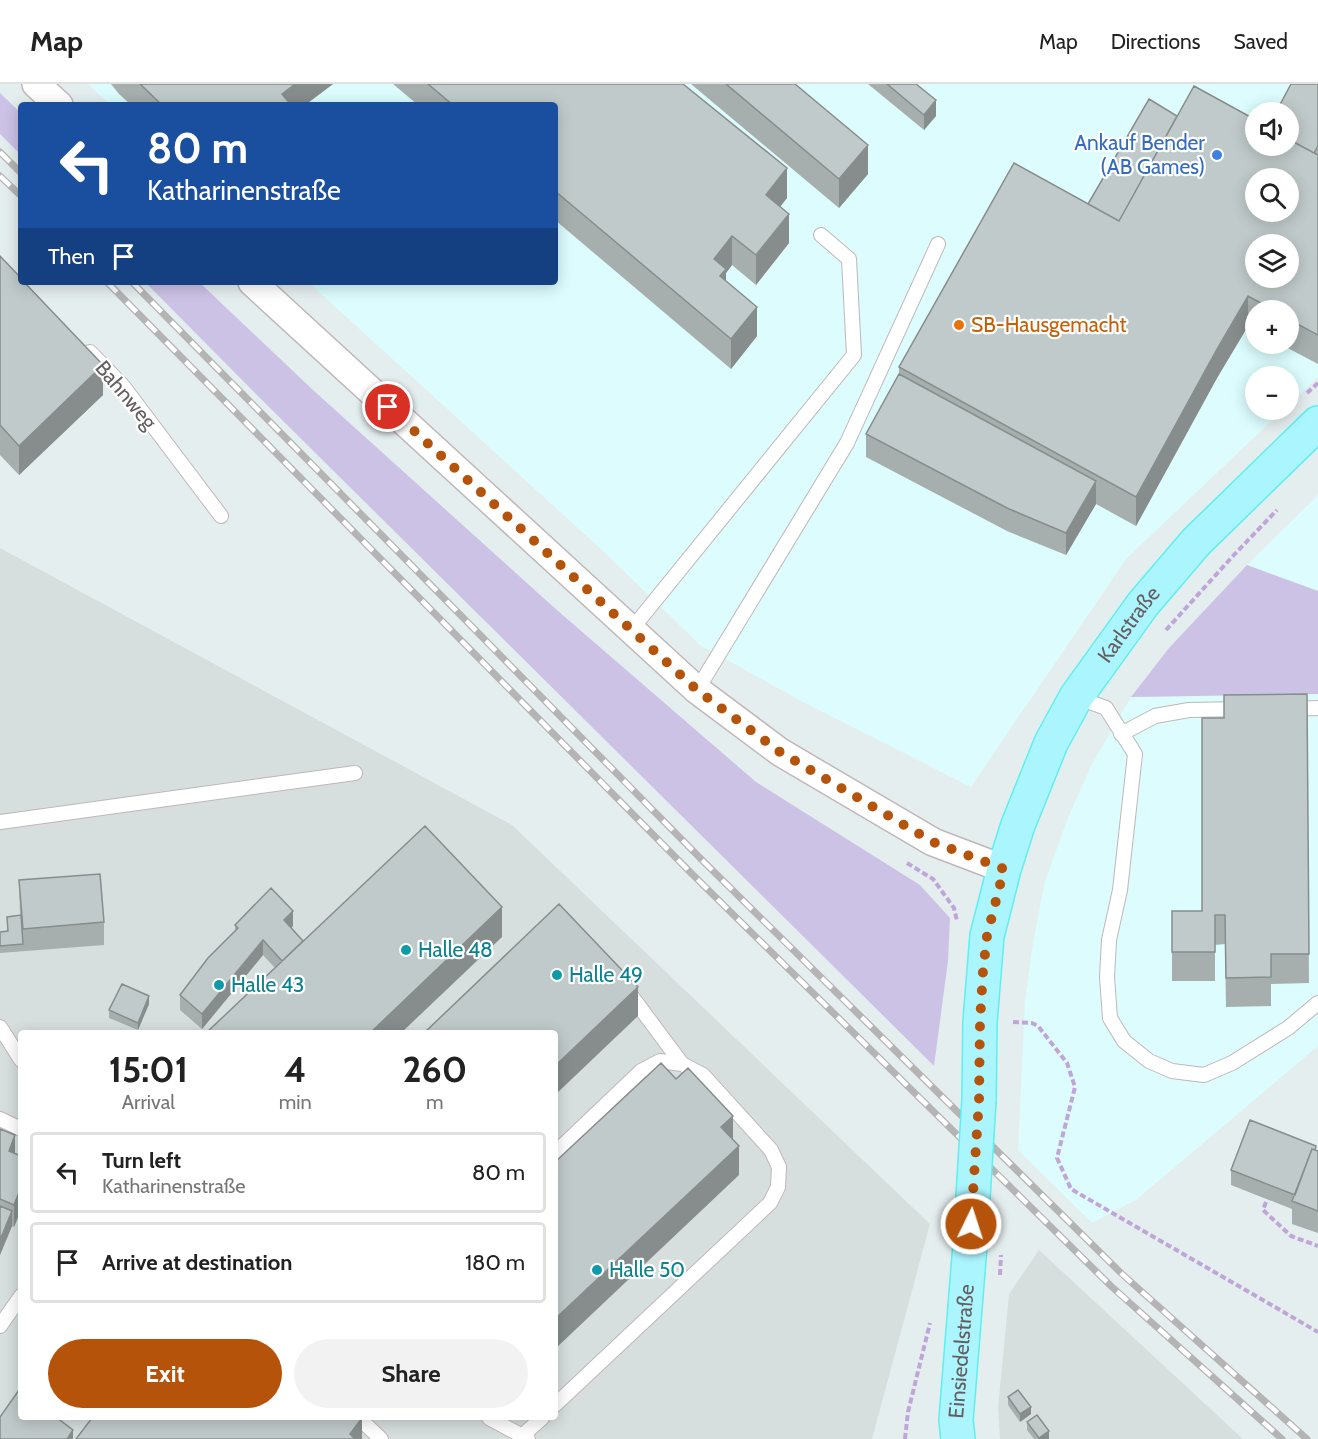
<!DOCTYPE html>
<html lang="en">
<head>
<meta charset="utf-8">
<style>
  :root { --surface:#fff; --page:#f2f2f2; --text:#222; --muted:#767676; --line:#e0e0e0; --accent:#b45309 }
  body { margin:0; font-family:Cabin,sans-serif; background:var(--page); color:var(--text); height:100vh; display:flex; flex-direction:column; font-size:22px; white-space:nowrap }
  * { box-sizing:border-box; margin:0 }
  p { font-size:20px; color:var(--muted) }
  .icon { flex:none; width:33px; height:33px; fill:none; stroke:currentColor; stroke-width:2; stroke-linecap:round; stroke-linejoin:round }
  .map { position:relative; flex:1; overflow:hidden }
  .details { position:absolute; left:18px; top:946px; width:540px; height:390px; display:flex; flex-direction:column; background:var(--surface); border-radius:6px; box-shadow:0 3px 15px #0003 }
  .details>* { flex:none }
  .guide { position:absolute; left:18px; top:18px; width:540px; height:183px; border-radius:6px; box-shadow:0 3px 15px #0003; background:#1a4fa0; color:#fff; overflow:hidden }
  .buttons { position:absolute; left:1245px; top:18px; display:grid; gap:12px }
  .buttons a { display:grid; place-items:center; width:54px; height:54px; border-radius:50%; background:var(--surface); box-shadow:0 3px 15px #0003; font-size:30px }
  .pin { position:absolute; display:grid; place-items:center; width:51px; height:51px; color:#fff; margin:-26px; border:3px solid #fff; border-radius:50%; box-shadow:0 2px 6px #0007 }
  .me { position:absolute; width:66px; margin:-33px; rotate:4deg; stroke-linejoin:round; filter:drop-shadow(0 0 4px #0008) }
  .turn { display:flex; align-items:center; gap:21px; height:126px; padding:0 30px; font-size:27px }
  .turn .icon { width:78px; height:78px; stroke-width:2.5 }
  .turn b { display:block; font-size:42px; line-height:51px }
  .then { display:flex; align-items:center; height:57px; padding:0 30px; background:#0003; gap:12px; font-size:22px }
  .eta { display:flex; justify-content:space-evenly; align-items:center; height:102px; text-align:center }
  .eta b { font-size:36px; font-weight:800; line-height:42px }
  .action { display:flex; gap:12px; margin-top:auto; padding:12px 30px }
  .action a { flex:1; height:69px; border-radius:36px; background:var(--accent); color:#fff; font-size:24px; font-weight:800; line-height:69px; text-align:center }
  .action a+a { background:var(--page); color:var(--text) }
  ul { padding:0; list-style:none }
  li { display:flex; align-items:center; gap:18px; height:81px; margin:0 12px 9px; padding:0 18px; border:3px solid var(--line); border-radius:6px }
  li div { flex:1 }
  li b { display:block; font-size:22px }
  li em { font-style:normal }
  header { display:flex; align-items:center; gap:36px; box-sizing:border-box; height:84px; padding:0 30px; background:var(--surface); border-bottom:2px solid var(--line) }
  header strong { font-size:28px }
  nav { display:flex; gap:33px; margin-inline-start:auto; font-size:21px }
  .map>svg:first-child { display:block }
  .commercial { fill:#dcfcfd; fill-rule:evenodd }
  .industrial { fill:#d7dede; fill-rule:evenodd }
  .green { fill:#ccc2e6 }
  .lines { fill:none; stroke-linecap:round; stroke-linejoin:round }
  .lane-casing { stroke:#bfb7b8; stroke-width:16 }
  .street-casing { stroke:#bfb7b8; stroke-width:30 }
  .primary-casing { stroke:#5eefee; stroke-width:36 }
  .path { stroke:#c0a5d8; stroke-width:4; stroke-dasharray:6 3; stroke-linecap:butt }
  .lane { stroke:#fff; stroke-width:14 }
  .street { stroke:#fff; stroke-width:27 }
  .primary { stroke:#abf5fe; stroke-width:33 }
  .rail-casing { stroke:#b5b4b4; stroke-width:7 }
  .rail { stroke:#fff; stroke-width:4.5; stroke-dasharray:14; stroke-linecap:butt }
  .primary-bridge-casing { stroke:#5eefee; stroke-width:36; stroke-linecap:butt }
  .path-bridge { stroke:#c0a5d8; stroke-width:4; stroke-dasharray:6 3; stroke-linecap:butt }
  .primary-bridge { stroke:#abf5fe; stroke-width:33 }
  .wall { fill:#a6aeae }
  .shaded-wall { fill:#878d8d }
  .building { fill:#c1caca; stroke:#878d8d; stroke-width:1.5; fill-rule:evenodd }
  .route { stroke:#b45309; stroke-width:10; stroke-dasharray:0 18 }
  .shop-dot { fill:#3f7fe0; stroke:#fff; stroke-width:2 }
  .food-dot { fill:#e8710a; stroke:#fff; stroke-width:2 }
  .culture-dot { fill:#0f9aa8; stroke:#fff; stroke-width:2 }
  .labels { text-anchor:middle; stroke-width:4.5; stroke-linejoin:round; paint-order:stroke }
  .shop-label { font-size:21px; fill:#366cbe; stroke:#fff; text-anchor:end }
  .food-label { font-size:21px; fill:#c56008; stroke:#fff; text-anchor:start }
  .street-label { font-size:21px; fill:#655d5e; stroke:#fff }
  .culture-label { font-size:21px; fill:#0d838f; stroke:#fff; text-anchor:start }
</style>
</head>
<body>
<header>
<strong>Map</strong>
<nav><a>Map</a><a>Directions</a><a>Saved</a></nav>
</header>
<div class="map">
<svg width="1318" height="1355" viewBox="0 0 1318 1355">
  <rect width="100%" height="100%" fill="#e5eeef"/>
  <path class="commercial" d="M88,0H1318V293L1289,321L1288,292H1256V326H1283L1126,475L971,703L803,618L700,561L604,468L308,198H555V21H110ZM1256,28H1288V62H1256ZM1256,94H1288V128H1256ZM1256,160H1288V194H1256ZM1256,226H1288V260H1256Z
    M1318,411V507L1247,481Z
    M1318,610V962L1136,1116L1092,1139L1018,1066L1025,917L1033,859L1045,797L1069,731L1092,680L1131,613Z"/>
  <path class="industrial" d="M0,464L512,741L930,1140L872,1355H0ZM21,950H555V1334H21Z
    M1039,1166L1243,1355H1000L998,1324L1009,1210Z"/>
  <path class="green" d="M0,9L21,29V71L0,50Z
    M145,198H199L313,306L558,527L756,698L920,801L950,834L948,877L934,982L265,319Z
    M1247,481L1318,507V610L1131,613L1169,564Z"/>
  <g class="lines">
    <defs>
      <path id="lane" d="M90,268L123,302L221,432
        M631,546L854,271L849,175L821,151
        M697,606L847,359L938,160
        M1076,613L1106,624L1135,670L1120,806L1109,856L1107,893L1110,934L1124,957L1149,977L1172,987L1204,991L1232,979L1288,944L1318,919
        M1290,625L1318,624
        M1121,650L1155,632L1189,626L1241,625
        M0,738L355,689
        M627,906L682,980
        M0,943L21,976
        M0,1035L21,1045
        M555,1069L641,987L660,977L682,980L703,991L771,1066L779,1083L778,1103L770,1119L555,1321
        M0,1242L21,1212
        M359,1334L381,1355
        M489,1334L528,1355
        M522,1352L542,1334"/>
      <path id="street" d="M36,0L59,21
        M252,198L697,606L780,668L933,758L1004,785"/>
      <g id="primary">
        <path id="s1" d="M979,1016L980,938L987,852L1004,785L1018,741L1051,659L1076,613L1143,520L1196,458L1318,339"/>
        <path id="s2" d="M958,1355L956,1336L970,1161"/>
      </g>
    </defs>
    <use href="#lane" class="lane-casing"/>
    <use href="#street" class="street-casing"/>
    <use href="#primary" class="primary-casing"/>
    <path class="path" d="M1307,309L1318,299
      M1166,546L1232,473L1277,426
      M907,779L933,795L954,824L957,837
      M1013,938L1032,939L1038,942L1067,979L1075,1003L1057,1074L1071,1105L1318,1248
      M1266,1118L1263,1126L1291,1152L1318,1162
      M905,1355L908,1328L930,1239"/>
    <use href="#lane" class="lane"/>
    <use href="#street" class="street"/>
    <use href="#primary" class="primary"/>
    <defs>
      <path id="rail" d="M0,68L21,89
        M0,92L21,112
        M107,198L691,789L1112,1203L1282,1355
        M132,198L704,778L1122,1190L1307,1355"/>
    </defs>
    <use href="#rail" class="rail-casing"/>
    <use href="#rail" class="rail"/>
    <defs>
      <path id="primary-bridge" d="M970,1161L979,1016"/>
    </defs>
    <use href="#primary-bridge" class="primary-bridge-casing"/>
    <path class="path-bridge" d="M1000,1191L1001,1171"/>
    <use href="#primary-bridge" class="primary-bridge"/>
  </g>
  <path class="wall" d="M111,0H333L305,21H131L119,10Z
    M393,0H683L787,114L780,123L789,159L756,201L732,181L726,189V198L757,252L731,285L555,136V21H418Z
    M691,0H795L868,90L839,124Z
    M868,0H916L936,32L924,46Z
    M1318,0V280L1280,260H1288V226H1256V246L1248,242L1217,294L1136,442L1096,420L1066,471L1007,447L866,373V350L899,290V283L1088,120L1177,32L1256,62Z
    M0,172L103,311L19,391L0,371Z
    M1307,610L1309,899L1271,900V922L1226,923L1225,860L1215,861V897H1172V827H1202Z
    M19,796L104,838V861L0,869V848L7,847V833L20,831Z
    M235,841L293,842L291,844L303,857L502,853L275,884L263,871L202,945L180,926V911L235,847Z
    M149,920L138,946L109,934V926Z
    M0,1045L15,1070L21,1072V1126L14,1143L12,1142L0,1171Z
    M1316,1066L1318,1067V1149L1292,1140V1125L1231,1101V1086Z
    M1008,1313L1031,1330L1020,1338L1008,1321Z
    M1027,1338L1049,1355H1034L1027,1346Z"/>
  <path class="shaded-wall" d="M295,0H333L305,21H282V10Z
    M936,16V32L924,46V31Z
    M868,61V90L839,124V95Z
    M787,84V114L766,140V111Z
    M789,130V159L756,201V171Z
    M732,152V181L726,189V214L714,175Z
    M1248,212V242L1217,294L1136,442V413L1217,265Z
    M757,223V252L731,285V255Z
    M103,281V311L19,391V362Z
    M1096,397V420L1066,471V449Z
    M502,823V853L400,950H369Z
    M293,827V842L284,852V836Z
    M263,856V871L202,945V930Z
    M638,903V932L555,1011V982Z
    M149,912V920L138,946V939Z
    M733,1032V1061L721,1043Z
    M15,1051V1074L9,1067Z
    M739,1062V1091L555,1265V1235Z
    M21,1103V1126L14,1143V1121Z
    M12,1127V1142L0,1171V1156Z
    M1031,1323V1330L1020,1338V1330Z
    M362,1334V1355H350V1350Z
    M73,1346V1355H67Z
    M1049,1347V1355H1039V1354Z"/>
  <path class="building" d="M140,0H295L282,10L291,21H162Z
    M428,0H683L787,84L766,111L789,130L756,171L732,152L714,175L726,185L720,192L757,223L731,255L555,107V21H453Z
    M726,0H795L868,61L839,95Z
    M887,0H916L936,16L924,31Z
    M1291,0H1318V62L1314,69L1288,55V28H1276Z
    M1194,2L1256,36V62H1288V55L1318,71V251L1288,235V226H1274L1248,212L1217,265L1136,413L899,283L1014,79L1119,137ZM1256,94H1288V128H1256ZM1256,160H1288V194H1256Z
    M1149,15L1177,32L1119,137L1088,120Z
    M0,172L21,194V198H24L103,281L19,362L0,341Z
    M899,290L1096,397L1066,449L1007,424L866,350Z
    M1307,610L1309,870H1271V893L1226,894L1225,831H1215V868H1172V827H1202V634H1224V611Z
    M425,742L502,823L369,950H205Z
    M100,790L104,838L23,845L19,796Z
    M271,804L293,827L284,836L303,857L282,877L263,856L202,930L180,911L208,874L238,844L235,841Z
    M559,820L638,903L555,982V950H423Z
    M21,831L23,860L0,862V848L8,847L7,833Z
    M122,900L149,912L138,939L109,926Z
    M661,979L676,995L688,984L733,1032L721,1043L739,1062L555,1235V1078Z
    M1250,1036L1316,1062L1315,1066L1312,1065L1295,1111L1231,1086Z
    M0,1045L15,1051L9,1067L21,1072V1103L14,1121L0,1115Z
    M1312,1065L1318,1067V1127L1292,1117Z
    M0,1122L12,1127L0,1156Z
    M19,1306L21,1307V1334H57L73,1346L67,1355H0V1333Z
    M1018,1306L1031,1323L1020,1330L1008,1313Z
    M1037,1331L1049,1347L1039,1354L1027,1338Z
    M92,1334H362L350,1350L355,1355H76Z"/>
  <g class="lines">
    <path class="route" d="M388,323L697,606L780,668L933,758L1004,785L987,852L983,887L980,938L979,1016L971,1140"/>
  </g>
  <circle class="shop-dot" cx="1217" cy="71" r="6"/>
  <circle class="food-dot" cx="959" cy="241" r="6"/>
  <g class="culture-dot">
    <circle cx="406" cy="866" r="6"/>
    <circle cx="557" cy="891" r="6"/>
    <circle cx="219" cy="901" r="6"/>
    <circle cx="597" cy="1186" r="6"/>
  </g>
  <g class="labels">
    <g class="shop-label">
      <text x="1205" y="66">Ankauf Bender<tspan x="1205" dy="24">(AB Games)</tspan></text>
    </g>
    <g class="food-label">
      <text x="971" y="248">SB-Hausgemacht</text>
    </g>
    <g class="street-label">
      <text transform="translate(126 311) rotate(50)" y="7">Bahnweg</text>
      <text dy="7" stroke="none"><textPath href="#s1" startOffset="510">Karlstraße</textPath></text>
      <text dy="7" stroke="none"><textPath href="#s2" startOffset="88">Einsiedelstraße</textPath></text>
    </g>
    <g class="culture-label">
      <text x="418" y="873">Halle 48</text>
      <text x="569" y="898">Halle 49</text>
      <text x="231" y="908">Halle 43</text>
      <text x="609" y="1193">Halle 50</text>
    </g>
  </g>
</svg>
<div class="buttons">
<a><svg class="icon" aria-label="sound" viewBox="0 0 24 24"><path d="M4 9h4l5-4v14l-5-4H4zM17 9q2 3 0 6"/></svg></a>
<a><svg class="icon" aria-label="search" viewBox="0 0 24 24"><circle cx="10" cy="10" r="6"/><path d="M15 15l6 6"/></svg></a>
<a><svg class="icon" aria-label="layers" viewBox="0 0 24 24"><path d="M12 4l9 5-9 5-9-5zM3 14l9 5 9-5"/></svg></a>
<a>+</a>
<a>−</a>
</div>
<div class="pin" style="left:388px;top:323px;background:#d93025"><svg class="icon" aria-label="arrive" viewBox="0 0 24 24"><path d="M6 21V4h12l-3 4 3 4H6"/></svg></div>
<svg class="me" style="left:971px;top:1140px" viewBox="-20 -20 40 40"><circle r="17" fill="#b45309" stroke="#fff" stroke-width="3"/><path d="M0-11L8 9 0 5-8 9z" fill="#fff"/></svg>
<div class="guide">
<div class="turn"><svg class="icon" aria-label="left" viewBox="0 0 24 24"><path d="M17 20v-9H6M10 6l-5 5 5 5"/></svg><div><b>80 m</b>Katharinenstraße</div></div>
<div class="then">Then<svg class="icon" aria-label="arrive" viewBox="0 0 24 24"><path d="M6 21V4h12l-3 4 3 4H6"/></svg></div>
</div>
<section class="details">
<div class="eta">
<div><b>15:01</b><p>Arrival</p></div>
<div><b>4</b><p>min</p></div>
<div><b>260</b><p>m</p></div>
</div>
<ul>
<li><svg class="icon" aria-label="left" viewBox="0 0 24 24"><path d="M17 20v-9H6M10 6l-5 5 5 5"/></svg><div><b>Turn left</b><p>Katharinenstraße</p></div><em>80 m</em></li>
<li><svg class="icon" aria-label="arrive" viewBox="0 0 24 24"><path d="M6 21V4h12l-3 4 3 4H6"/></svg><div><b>Arrive at destination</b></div><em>180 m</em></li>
</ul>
<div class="action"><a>Exit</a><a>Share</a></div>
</section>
</div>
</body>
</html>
